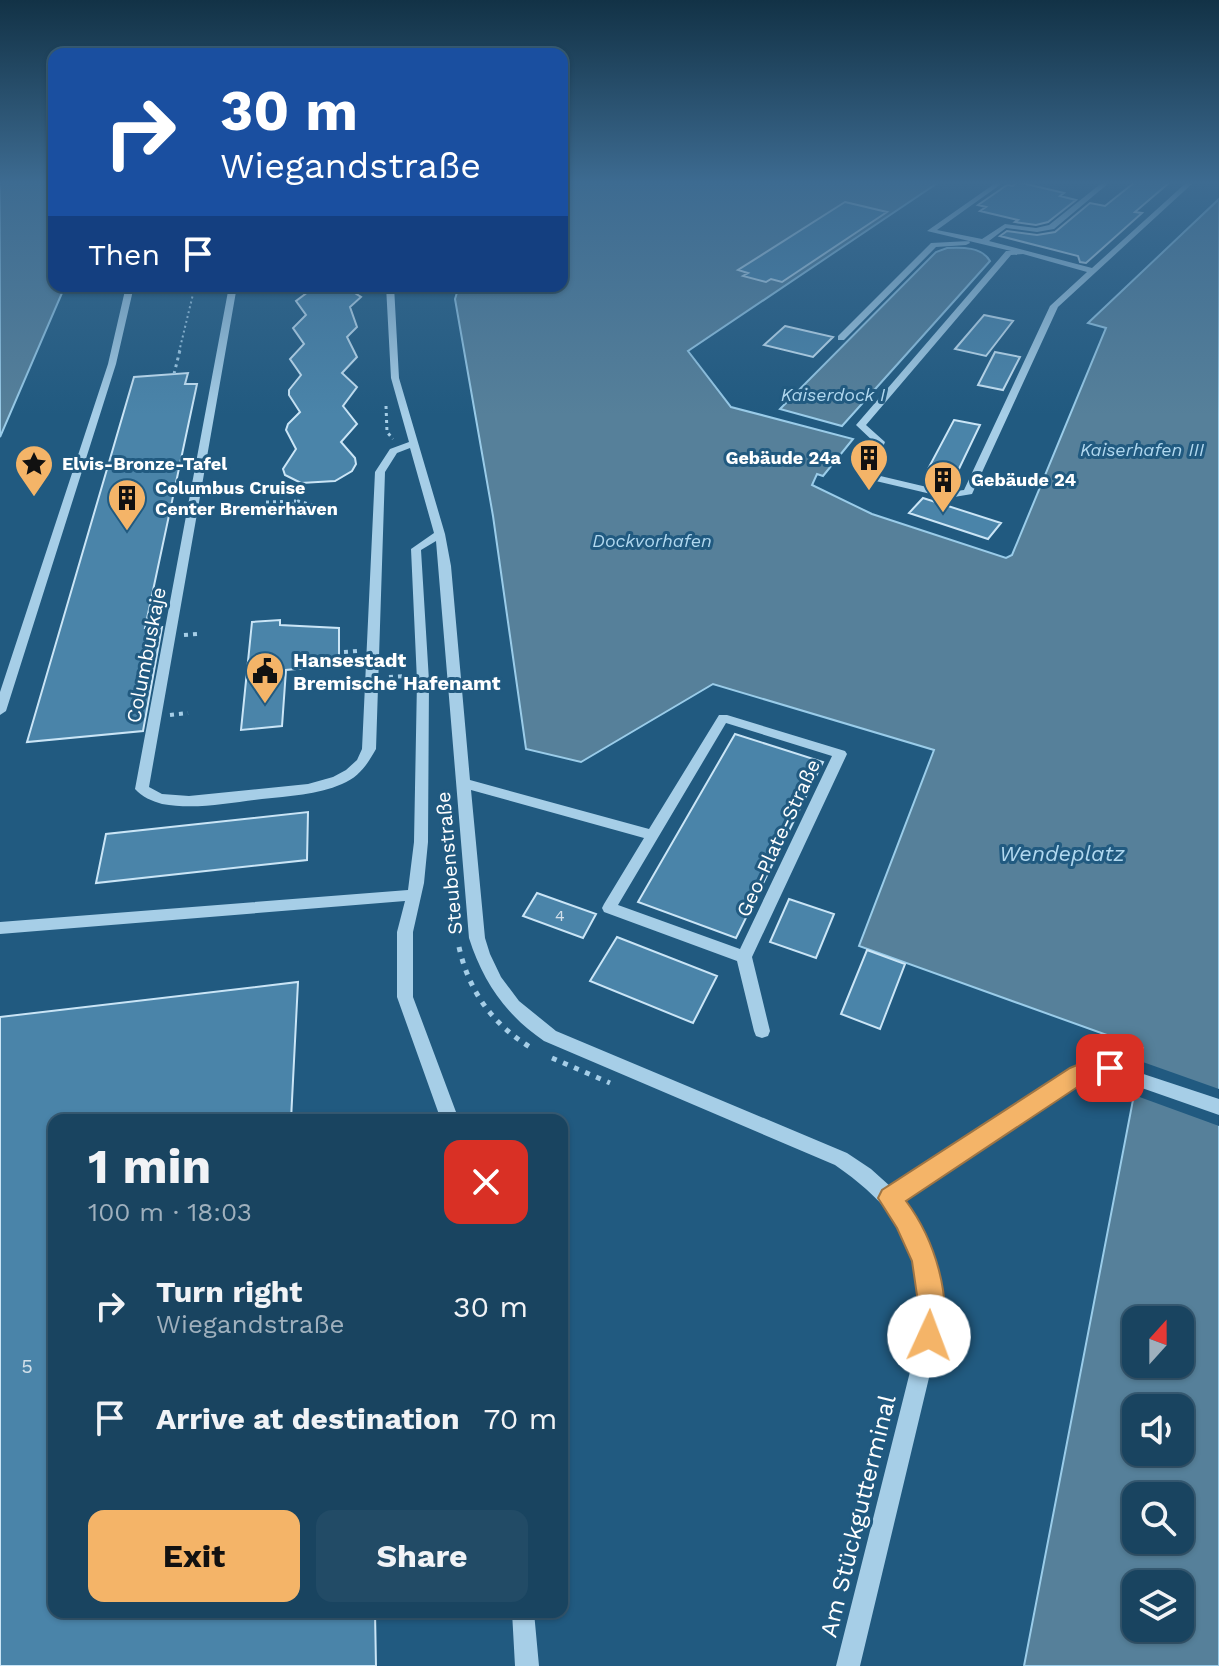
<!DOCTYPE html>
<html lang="en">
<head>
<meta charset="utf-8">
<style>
  :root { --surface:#194460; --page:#224b66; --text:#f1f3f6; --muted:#9fb0bd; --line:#375c75; --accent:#f4b468 }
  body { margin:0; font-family:"Work Sans",sans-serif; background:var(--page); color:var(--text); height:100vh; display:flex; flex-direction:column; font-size:30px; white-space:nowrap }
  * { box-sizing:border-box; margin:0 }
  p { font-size:26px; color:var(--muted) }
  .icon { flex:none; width:44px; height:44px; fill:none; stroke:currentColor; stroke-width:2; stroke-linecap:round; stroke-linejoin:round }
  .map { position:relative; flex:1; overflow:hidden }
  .side { position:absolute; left:48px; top:1114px; width:520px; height:504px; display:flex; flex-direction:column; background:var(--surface); border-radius:16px; box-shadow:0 2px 6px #0004,0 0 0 2px var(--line) }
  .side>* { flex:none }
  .guide { position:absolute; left:48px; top:48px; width:520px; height:244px; border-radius:16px; box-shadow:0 2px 6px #0004,0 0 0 2px var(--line); background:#1a4fa0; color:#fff; overflow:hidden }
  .needle { width:52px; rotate:21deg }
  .buttons { position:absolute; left:1122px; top:1306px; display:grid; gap:16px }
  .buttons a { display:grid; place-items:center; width:72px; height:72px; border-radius:16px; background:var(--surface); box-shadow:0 2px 6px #0004,0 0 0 2px var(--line); font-size:40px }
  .pin { position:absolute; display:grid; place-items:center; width:68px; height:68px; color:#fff; margin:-34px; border-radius:16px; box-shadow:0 4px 12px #0006 }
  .me { position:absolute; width:88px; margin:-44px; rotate:2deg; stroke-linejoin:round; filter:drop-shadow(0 0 6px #0008) }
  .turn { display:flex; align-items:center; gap:28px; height:168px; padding:0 40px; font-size:36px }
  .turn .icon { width:104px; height:104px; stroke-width:2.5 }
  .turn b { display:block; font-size:56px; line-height:68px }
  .then { display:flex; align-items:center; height:76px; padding:0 40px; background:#0003; gap:16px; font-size:30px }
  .round { display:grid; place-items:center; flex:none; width:84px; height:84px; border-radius:16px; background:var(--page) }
  .head { display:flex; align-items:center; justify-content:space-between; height:136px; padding:0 40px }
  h1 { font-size:48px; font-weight:700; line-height:60px }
  .button { display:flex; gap:16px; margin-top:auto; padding:16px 40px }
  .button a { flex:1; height:92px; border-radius:16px; background:var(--accent); color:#111; font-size:32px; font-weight:700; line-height:92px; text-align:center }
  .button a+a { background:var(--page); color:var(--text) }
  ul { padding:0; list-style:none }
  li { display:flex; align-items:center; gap:24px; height:112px; padding:0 40px }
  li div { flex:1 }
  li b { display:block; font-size:30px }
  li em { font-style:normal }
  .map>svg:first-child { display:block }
  .water { fill:#56809a; stroke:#9acce9; stroke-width:2; fill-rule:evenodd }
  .pier { fill:#215a80 }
  .building { fill:#4a84a9; stroke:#cae5f6; stroke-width:2 }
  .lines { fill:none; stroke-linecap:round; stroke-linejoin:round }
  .path-far3 { stroke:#a6cee7; stroke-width:2; stroke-dasharray:2 3; stroke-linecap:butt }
  .path-far2 { stroke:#a6cee7; stroke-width:3; stroke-dasharray:3 4; stroke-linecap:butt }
  .path-far1 { stroke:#a6cee7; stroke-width:4; stroke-dasharray:4 5; stroke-linecap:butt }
  .path { stroke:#a6cee7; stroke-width:5; stroke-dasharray:5 7; stroke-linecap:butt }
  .minor { fill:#a6cee7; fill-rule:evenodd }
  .route { fill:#f4b468; stroke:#9f7544; stroke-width:2 }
  .labels { text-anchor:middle; stroke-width:6; stroke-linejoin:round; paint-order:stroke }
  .number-label { font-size:16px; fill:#d2e0ea }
  .far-water-label { font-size:18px; font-style:italic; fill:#b1d8ef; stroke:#215a80 }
  .far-poi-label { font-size:18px; font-weight:bold; fill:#fff; stroke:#215a80; text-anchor:start }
  .street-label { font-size:20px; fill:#fff; stroke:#215a80 }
  .poi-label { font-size:20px; font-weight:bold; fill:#fff; stroke:#215a80; text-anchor:start }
  .near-number-label { font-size:20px; fill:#d2e0ea }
  .water-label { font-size:22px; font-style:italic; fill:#b1d8ef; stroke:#215a80 }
  .near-street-label { font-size:24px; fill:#fff; stroke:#215a80 }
</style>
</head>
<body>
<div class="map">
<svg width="1219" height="1666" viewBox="0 0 1219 1666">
  <rect width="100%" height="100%" fill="#215a80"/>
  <path class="water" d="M0,182H54V286H65L0,437Z
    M562,182H939L688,351L731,407L853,439L823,476L817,474L812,485L872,514L1006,558L1012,555L1106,328L1088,323L1219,199V1666H1024L1143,1048L859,946L934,750L713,684L581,762L526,749L493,516L455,299L459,286H562ZM1136,1320H1180V1364H1136ZM1136,1408H1180V1452H1136ZM1136,1496H1180V1540H1136ZM1136,1584H1180V1628H1136Z
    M947,248C962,247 982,247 990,261L842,426L780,409L936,252Z"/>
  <path class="pier" d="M1140,1061L1219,1089V1126L1134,1095Z"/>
  <path class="building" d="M1018,182L1064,193L1060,196L1076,200L1048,222L1036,225L1015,222L1018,220L980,211L986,207L978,205L1007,185L1013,186Z
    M1135,182H1170L1135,212L1142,213L1086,263L1080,262L1078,256L1000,236L1007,231L1037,235L1055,232L1090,203L1105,206Z
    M845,202L887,212L782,282L771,279L766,282L743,276L748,273L738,270Z
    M334,287L350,290L361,297L350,307L357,327L347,337L357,357L342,373L357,387L343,406L357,424L341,442L355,458L356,464L352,471L335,481L301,483L285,475L283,469L296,449L286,430L288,424L300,412L289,395V390L301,375L290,359L304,344L293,328L306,315L296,301L308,292Z
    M984,315L1013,321L986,356L955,349Z
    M785,326L833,337L813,357L764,345Z
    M995,352L1020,357L1003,390L978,385Z
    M188,373L185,384H197L145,628L162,627L143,731L27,742L134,377Z
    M954,420L980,425L956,475L928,469Z
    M923,498L1001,523L988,539L909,513Z
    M280,620V625L339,628V665L286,670L282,726L241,730L252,622Z
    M735,734L823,762L736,938L638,902Z
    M308,812L307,860L96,883L106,834Z
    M537,893L596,914L583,938L523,916Z
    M789,899L834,914L816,958L770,942Z
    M617,937L717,976L693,1023L590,981Z
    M867,950L905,964L880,1029L841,1014Z
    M298,982L291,1120H54V1612H375L376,1666H0V1017Z"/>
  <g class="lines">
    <path class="path-far3" d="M179,352L195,286"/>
    <path class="path-far2" d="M174,374L180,350
      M386,406L387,432L393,439
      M266,502L296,501
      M279,512L298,501L324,508"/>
    <path class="path-far1" d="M184,635L198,634
      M344,652L357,651
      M389,677L407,676
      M170,715L188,713"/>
    <path class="path" d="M459,947C469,992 493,1025 533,1049
      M552,1058L610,1083"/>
    <path class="minor" d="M997,182H1004L937,230L982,239L1005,224L1036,228L1049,225L1103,182H1110L1054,229L1037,232L1006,228L989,241L1092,268L1187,182H1194L1058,307L972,494L948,498L863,478L861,472L875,443L856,425L1006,251H1011L927,231ZM1023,254L1087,272L1050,306L964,490L948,492L872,474L885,442L866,425L1011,255Z
      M969,241L970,243L966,245L936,247L844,340H838V336L931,243Z
      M126,286H134L116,364L6,711L0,715V692L108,364Z
      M229,286H237L149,787L162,794L189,796L308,784L333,777L346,770L357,760L362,749L375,472L390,449L409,442L391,378L386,286H394L399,378L445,534L451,566L470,780L649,829L719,715H727L845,751L847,754L752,957L770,1031L768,1036L762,1038L756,1036L754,1031L737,961L604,912L602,908L604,904L644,838L471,790L485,938L490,954L501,977L519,1001L556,1031L847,1153L871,1169L891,1187L1071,1070L1098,1059L1219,1099V1115L1099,1073L1083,1080L902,1200C934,1239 941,1288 939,1336L860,1666H836L919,1336C923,1253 903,1212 835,1165L544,1041C506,1015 483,982 469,938L436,541L421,550L429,681L428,842L424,883L413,932V997L459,1120H441L397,997V932L405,901L0,934V922L408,890L414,842L417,681L411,549L434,533L410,448L397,453L385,472L376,749C367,765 359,777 342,784C317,795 289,796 262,799C229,803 195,810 162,804C152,801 142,797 135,789ZM726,723L832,756L740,949L618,905Z
      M512,1612H534L539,1666H515Z"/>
  </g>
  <linearGradient id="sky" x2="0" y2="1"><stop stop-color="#123246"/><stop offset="0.44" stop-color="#3d6b91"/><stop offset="1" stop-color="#3d6b91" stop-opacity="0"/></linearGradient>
  <rect width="1219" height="415" fill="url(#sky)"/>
  <path class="route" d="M1098,1056L1118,1061L1121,1068L1118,1074L1099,1075L1085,1082L906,1201C933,1237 956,1301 938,1345L929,1349L920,1345L916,1336L919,1309L912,1261L897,1228L878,1198L882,1190L1070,1068Z"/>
  <defs>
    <symbol id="building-pin" viewBox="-11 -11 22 30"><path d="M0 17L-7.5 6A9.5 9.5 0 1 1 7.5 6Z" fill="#f4b468" stroke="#215a80"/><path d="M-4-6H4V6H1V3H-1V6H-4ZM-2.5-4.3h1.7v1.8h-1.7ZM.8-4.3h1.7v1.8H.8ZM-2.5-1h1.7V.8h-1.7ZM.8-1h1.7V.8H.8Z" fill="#111"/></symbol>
    <symbol id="sight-pin" viewBox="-11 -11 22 30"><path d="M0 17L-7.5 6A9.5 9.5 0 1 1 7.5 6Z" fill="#f4b468" stroke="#215a80"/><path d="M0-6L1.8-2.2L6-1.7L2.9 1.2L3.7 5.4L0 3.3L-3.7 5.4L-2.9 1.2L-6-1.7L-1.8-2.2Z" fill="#111"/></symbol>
    <symbol id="civic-pin" viewBox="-11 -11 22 30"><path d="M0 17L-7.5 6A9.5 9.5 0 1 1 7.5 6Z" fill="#f4b468" stroke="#215a80"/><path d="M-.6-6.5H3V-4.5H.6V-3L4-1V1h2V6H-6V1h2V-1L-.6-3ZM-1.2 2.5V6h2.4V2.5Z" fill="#111"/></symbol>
  </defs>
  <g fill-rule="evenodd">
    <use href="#building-pin" x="847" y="436" width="44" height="60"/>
    <use href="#sight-pin" x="12" y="442" width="44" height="60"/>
    <use href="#building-pin" x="921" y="458" width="44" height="60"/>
    <use href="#building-pin" x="105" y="476" width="44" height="60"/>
    <use href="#civic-pin" x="243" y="649" width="44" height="60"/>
  </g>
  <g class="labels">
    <g class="number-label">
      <text x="560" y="921">4</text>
    </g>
    <g class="far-water-label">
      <text x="833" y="401">Kaiserdock I</text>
      <text x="1142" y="456">Kaiserhafen III</text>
      <text x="652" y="547">Dockvorhafen</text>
    </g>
    <g class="far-poi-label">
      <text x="841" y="464" text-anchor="end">Gebäude 24a</text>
      <text x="62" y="470">Elvis-Bronze-Tafel</text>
      <text x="971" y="486">Gebäude 24</text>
      <text x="155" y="494">Columbus Cruise<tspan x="155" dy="21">Center Bremerhaven</tspan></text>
    </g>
    <g class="street-label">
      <text transform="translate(146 655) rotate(-79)" y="7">Columbuskaje</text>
      <text transform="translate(778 838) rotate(-65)" y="7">Geo-Plate-Straße</text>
      <text transform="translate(449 863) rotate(-95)" y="7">Steubenstraße</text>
    </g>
    <g class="poi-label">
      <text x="293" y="667">Hansestadt<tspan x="293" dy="23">Bremische Hafenamt</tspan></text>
    </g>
    <g class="near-number-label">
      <text x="27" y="1373">5</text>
    </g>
    <g class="water-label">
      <text x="1062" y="861">Wendeplatz</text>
    </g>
    <g class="near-street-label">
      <text transform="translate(858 1516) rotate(-76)" y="8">Am Stückgutterminal</text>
    </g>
  </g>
</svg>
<div class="buttons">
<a><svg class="needle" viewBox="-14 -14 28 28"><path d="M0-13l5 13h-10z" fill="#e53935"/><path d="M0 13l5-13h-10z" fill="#9fb0bd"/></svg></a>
<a><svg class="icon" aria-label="sound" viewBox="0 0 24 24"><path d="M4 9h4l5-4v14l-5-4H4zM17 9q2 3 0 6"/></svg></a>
<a><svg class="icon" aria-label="search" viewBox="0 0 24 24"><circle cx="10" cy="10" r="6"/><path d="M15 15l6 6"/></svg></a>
<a><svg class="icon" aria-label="layers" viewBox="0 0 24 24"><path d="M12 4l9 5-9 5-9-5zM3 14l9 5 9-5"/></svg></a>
</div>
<div class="pin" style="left:1110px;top:1068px;background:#d93025"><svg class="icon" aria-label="arrive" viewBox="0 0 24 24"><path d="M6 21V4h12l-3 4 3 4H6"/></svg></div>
<svg class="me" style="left:929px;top:1336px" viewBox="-20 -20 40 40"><circle r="19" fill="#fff"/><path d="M0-13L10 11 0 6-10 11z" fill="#f4b468"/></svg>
<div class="guide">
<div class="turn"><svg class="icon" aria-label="right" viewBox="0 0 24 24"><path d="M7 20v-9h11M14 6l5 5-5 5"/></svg><div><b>30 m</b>Wiegandstraße</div></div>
<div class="then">Then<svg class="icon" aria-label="arrive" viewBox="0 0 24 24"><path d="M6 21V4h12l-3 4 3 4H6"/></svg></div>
</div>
<section class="side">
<div class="head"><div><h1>1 min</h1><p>100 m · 18:03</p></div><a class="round" style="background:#d93025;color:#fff"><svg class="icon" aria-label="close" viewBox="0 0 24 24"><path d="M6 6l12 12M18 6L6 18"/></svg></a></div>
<ul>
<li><svg class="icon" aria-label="right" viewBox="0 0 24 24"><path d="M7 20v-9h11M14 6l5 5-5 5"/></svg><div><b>Turn right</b><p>Wiegandstraße</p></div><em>30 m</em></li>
<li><svg class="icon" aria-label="arrive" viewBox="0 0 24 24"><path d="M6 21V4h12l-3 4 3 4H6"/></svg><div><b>Arrive at destination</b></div><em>70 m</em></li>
</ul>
<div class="button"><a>Exit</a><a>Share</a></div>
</section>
</div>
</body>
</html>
